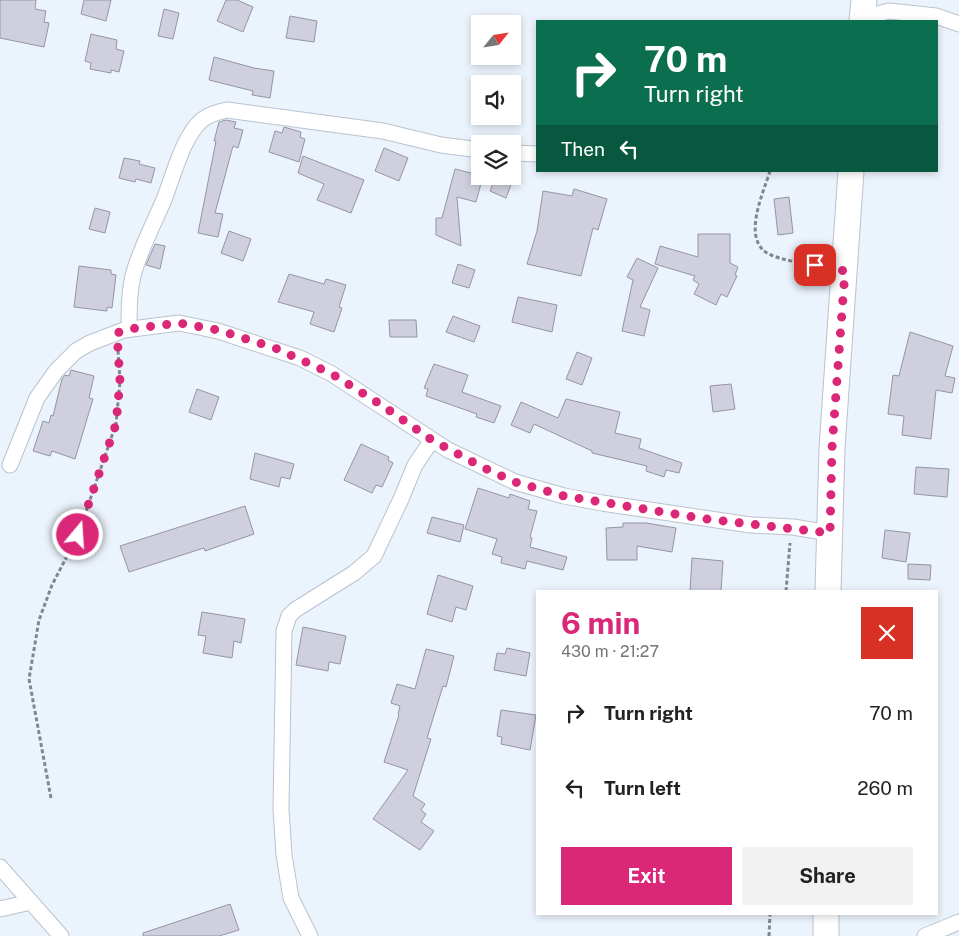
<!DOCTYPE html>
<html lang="en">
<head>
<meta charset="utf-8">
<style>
  :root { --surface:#fff; --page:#f2f2f2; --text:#222; --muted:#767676; --accent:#db2777 }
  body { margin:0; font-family:"Public Sans",sans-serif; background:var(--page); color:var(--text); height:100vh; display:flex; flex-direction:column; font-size:19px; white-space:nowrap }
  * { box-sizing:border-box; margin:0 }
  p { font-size:16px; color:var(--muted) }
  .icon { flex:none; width:28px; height:28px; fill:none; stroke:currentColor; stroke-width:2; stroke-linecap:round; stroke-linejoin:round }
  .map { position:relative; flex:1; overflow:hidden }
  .panel { position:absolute; left:536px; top:590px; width:402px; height:325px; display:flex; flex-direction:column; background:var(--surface); border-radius:0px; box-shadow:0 2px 8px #0003 }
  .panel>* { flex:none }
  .guide { position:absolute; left:536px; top:20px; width:402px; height:152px; border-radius:0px; box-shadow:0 2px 8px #0003; background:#0b6e4f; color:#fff; overflow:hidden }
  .needle { width:32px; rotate:60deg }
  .fabs { position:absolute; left:471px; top:15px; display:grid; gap:10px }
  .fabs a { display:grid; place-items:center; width:50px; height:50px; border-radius:0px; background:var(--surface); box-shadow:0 2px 8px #0003; font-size:25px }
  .pin { position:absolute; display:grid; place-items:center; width:42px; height:42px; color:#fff; margin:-21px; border-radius:10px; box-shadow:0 2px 8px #0006 }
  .me { position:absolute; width:55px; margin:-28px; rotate:18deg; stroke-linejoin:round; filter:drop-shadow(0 0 4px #0008) }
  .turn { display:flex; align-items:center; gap:18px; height:105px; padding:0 25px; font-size:22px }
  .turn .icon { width:65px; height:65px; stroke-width:2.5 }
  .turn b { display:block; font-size:35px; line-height:42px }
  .then { display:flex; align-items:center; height:48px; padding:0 25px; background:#0003; gap:10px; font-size:19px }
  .round { display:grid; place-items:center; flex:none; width:52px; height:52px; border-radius:0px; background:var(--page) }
  .headline { display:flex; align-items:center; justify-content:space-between; height:85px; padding:0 25px }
  h1 { font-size:30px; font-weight:700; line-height:38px; color:var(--accent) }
  .cta { display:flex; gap:10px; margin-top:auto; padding:10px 25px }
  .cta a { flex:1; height:58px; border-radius:0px; background:var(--accent); color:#fff; font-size:20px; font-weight:700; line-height:58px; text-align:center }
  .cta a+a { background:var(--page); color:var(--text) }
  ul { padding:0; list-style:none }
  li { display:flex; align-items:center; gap:15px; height:75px; padding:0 25px }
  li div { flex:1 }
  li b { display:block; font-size:19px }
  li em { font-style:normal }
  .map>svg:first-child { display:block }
  .building { fill:#cfcfde; stroke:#9595a3 }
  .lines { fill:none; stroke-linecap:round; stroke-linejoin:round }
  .minor-casing { stroke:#b9c3cf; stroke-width:17 }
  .primary-casing { stroke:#b9c3cf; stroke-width:27 }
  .path { stroke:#81878e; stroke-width:3; stroke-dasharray:4 2.5; stroke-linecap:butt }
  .minor { stroke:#fff; stroke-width:15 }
  .primary { stroke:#fff; stroke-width:25 }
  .route { stroke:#db2777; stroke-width:9; stroke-dasharray:0 16.2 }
</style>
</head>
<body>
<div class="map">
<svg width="959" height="936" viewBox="0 0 959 936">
  <rect width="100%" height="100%" fill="#ebf3fd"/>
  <path class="building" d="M0,0H36L35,9L46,11L44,22L49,23L44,47L0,38Z
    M84,0H111L106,21L81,14Z
    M226,0H237L253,7L243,32L217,21Z
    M164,9L179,13L173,39L158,36Z
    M290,16L317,21L314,42L286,38Z
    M91,34L117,40L116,49L124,51L119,72L111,70V73L90,69L91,63L85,61Z
    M214,57L254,68L274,71L270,98L252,95L253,91L209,80Z
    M226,120L236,122L234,128L243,130L238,148L233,146L215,213L223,214L218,237L198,233L216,141H214L219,122Z
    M284,127L301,132L300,137L305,139L299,162L269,152L275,131L282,133Z
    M384,148L408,158L399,181L375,171Z
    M303,156L364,180L351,213L317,200L324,184L298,173Z
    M124,158L140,161L139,164L155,168L151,183L136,179L135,182L119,178Z
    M455,169L483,176L476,202L457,197L461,246L436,235V218H442Z
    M496,176L512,182L506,198L490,191Z
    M574,189L607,199L598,230L593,228L581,276L527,264L537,231L543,191L572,196Z
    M789,197L793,233L778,235L774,199Z
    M95,208L110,212L105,233L89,229Z
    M229,231L251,239L243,261L221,253Z
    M698,234H730V263L738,267L735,275L737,276L727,297L721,294L716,305L694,294L699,284L693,280L695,276L655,264L660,246L698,257Z
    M155,244L165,246L160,269L146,265Z
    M637,258L658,268L640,307L650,310L644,336L622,331L633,280L627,277Z
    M458,264L475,270L469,288L452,283Z
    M79,266L111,270V274L116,275L112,308L107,307V311L74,307Z
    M289,274L324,284L326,279L346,285L339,307L342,308L334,332L310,324L314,312L278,302Z
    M518,297L557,305L552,332L512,322Z
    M453,316L480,326L474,342L446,332Z
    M389,320H416L417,337H390Z
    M910,332L953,346L945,376L955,378L952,393L936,390L931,439L902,435L904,416L888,414L893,375L899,376Z
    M577,352L592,358L582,385L566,379Z
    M434,364L468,375L462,392L501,406L494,423L476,417L477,414L426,396L428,389L424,388Z
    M71,370L94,376L89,398L93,399L75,459L52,451L50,456L33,451L43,421L49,423L51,415L53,416L62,379L65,375L69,376Z
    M731,384L735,409L713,412L710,386Z
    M197,389L219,397L211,420L189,412Z
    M566,399L620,412L615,433L641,439L639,448L682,463L679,473L666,470L664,477L646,471L647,466L592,453V451L534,424L530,433L511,425L521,402L558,418Z
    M361,444L389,457L388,460L393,463L382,487L376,485L372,493L344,480Z
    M255,453L294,464L290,479L281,477L279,487L250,479Z
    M916,467L949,469L947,497L914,494Z
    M478,488L509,498L510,494L530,501L528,509L537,511L530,537L532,538L530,547L567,557L563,570L527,561L525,569L501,563L502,557L492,554L497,539L465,529Z
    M245,506L254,534L205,551L204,548L129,572L120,546Z
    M432,517L464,525L460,542L427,533Z
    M623,523H646L676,528L672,552L637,546V560H607L606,528L623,527Z
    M885,530L910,533L906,562L882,558Z
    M692,558L723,561L721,591H690Z
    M908,564L931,565L930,580L908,579Z
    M438,575L473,586L466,610L456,607L452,622L427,614Z
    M202,612L245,619L241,643L234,641L232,658L203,653L206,636L198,635Z
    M303,627L346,636L340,664L329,662L328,671L296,665Z
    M507,648L530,653L526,676L494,670L497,653L505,654Z
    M426,649L454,656L446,687L443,686L427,738L431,739L413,796L425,804L421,810L426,814L421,822L434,831L420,850L373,819L408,770L384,762L399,715L398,714L400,706L391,703L397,684L415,689Z
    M501,710L536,715L530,750L501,744L502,737L497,736Z
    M230,904L239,930L219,936H143V933Z"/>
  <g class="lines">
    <defs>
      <path id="minor" d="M862,18L889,11L936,16L959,24
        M512,153L538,154
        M129,329C129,310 129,291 134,272C141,248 153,225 163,202C173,178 182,137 202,120C209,114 218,112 227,110L383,131L441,145L480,150
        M10,465L37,398L56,371L76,351L90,343L124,330L179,323L218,331L300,358L332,374L448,450L515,482L564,496L602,503L751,525L793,527L829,533
        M0,867L61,936
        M0,909L31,902
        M310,936L291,898L284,855L281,809L284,631L289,616L295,610L354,573L374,556L401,499L415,465L432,440
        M925,936L959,922"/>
      <path id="primary" d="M862,21L864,0
        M828,591L832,448L851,171
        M826,936V914"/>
    </defs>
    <use href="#minor" class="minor-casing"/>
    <use href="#primary" class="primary-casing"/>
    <path class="path" d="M770,171C763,194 740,242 771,255C788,262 807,263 824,267
      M786,591L790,543
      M51,798L29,679L39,620L52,585L78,535L116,424L120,381L118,351
      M769,936L770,914"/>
    <use href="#minor" class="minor"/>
    <use href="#primary" class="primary"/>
  </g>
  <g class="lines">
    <path class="route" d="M78,535L116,424L120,381L117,333L129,329L179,323L218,330L275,348L332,374L380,404L432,440L482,467L515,482L564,496L706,519L830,533L832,448L845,271L815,265"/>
  </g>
</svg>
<div class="fabs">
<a><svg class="needle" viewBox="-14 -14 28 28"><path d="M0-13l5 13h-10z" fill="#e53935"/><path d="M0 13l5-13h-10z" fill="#767676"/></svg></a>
<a><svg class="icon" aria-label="sound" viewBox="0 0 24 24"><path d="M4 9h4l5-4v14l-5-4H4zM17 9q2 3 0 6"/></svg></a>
<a><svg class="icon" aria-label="layers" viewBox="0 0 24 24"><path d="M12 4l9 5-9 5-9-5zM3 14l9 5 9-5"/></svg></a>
</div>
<div class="pin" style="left:815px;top:265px;background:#d93025"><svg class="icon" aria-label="arrive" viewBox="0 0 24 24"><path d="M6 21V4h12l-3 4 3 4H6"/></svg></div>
<svg class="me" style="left:78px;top:535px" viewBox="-20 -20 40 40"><circle r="17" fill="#db2777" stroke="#fff" stroke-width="3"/><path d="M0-11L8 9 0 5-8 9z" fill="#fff"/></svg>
<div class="guide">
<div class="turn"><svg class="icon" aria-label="right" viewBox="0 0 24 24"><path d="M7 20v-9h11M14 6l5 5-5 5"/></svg><div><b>70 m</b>Turn right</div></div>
<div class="then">Then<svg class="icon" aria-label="left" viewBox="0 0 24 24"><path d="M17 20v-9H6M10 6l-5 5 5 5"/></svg></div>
</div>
<section class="panel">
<div class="headline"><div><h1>6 min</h1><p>430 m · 21:27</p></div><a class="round" style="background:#d93025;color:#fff"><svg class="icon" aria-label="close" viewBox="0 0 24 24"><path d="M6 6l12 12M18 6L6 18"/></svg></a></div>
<ul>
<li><svg class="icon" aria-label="right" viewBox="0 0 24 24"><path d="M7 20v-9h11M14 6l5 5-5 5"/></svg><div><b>Turn right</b></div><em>70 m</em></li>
<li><svg class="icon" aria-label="left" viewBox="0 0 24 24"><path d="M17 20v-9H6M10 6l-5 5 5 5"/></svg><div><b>Turn left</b></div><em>260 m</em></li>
</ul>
<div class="cta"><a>Exit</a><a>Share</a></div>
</section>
</div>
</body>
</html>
